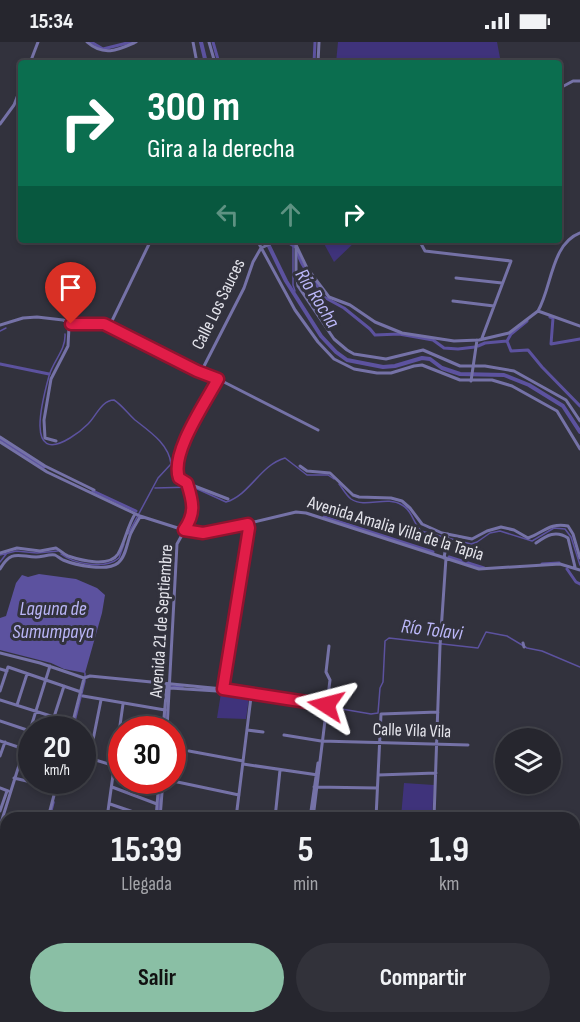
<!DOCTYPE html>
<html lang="es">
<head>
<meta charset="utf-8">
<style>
  :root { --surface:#26262e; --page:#32323a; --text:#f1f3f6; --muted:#a4a5aa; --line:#42434a; --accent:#8abfa5 }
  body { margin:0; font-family:"Sofia Sans Condensed",sans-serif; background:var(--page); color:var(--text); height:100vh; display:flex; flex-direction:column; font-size:22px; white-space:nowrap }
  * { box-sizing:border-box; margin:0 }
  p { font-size:20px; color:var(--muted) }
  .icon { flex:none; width:33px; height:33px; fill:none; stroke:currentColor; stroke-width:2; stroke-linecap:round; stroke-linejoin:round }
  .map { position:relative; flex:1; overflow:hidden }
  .details { position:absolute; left:0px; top:770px; width:580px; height:212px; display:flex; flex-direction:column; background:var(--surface); border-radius:18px 18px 0 0; box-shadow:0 3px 9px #0003,0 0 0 2px var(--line) }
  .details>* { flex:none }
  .guide { position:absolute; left:18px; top:18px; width:544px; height:183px; border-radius:6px; box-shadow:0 3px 9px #0003,0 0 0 2px var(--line); background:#0b6e4f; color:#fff; overflow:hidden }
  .buttons { position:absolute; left:495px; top:686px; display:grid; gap:12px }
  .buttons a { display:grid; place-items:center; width:66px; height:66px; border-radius:50%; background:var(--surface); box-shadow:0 3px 9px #0003,0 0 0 2px var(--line); font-size:30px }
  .speed { position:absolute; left:18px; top:674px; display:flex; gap:12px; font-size:30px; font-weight:700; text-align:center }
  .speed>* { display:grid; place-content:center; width:78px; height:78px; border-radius:50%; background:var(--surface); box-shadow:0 3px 9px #0003,0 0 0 2px var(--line); line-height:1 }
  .speed small { font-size:15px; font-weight:400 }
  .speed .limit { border:9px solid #d22; background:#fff; color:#111 }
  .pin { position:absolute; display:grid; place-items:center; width:51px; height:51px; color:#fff; margin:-62px -26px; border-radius:50% 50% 50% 0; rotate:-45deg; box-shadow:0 0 6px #0007 }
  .pin .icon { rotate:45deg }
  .me { position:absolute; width:66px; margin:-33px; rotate:279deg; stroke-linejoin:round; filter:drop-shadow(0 0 4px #0008) }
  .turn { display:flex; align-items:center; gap:21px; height:126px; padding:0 30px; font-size:27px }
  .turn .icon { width:78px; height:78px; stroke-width:2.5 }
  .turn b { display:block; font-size:42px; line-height:51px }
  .lanes { display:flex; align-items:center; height:57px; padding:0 30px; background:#0003; justify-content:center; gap:30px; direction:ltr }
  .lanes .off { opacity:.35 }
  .eta { display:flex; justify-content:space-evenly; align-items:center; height:102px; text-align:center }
  .eta b { font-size:36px; font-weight:700; line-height:42px }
  .action { display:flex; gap:12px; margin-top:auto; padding:12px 30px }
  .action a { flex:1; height:69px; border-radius:36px; background:var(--accent); color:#111; font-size:24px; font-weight:700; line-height:69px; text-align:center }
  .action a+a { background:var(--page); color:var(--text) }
  .status { display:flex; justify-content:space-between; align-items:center; height:42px; padding:0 30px; background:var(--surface); direction:ltr }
  .status svg { height:16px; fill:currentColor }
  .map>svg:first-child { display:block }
  .green { fill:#3f337b }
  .water { fill:#5c529f }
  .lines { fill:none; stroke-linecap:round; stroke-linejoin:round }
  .stream { stroke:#5c529f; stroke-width:1.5 }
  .canal { stroke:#5c529f; stroke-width:3 }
  .river { stroke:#5c529f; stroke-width:4 }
  .minor { stroke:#7572a7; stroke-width:3 }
  .tram { stroke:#9d9da5; stroke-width:1.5 }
  .route-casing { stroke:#92132f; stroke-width:15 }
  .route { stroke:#e11d48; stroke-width:10 }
  .labels { text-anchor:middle; stroke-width:6; stroke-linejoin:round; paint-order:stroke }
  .street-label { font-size:18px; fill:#e4e4eb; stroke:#32323d }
  .water-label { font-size:20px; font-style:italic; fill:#bbb7f8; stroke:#32323d }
</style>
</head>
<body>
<div class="status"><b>15:34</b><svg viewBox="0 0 49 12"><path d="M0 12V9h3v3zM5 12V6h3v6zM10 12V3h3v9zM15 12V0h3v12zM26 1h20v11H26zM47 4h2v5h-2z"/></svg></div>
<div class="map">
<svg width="580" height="980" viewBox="0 0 580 980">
  <rect width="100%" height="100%" fill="#32323d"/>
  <path class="green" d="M338,0H497L501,21H336Z
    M322,198H357L334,220Z
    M221,651L249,656L246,677L217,676Z
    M404,741L434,743L432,775H401Z"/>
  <path class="water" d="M39,532L76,537L97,546L105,553L102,571L85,631L64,627L51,621L0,608V576L6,574L16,541L22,533L28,535Z"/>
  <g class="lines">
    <path class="stream" d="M293,198V243L295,249
      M0,289L6,286
      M65,292C66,308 53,319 49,334C43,356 24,424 70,396C77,392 83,387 88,382C96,374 102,358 114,358C122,363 128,372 135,378C149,389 169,402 171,422L158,436L128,492
      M339,442C343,447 346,453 351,457C366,467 386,453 402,463C412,468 413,481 421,489L471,502L477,500L490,491L500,489L532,499L554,486L565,487L571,495L580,523
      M155,446L193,445L226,460C250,453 260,423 285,416L307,433H328L334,437
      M61,512C74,522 105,528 119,516L124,502
      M0,513L16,509L37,511L58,509
      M0,520L7,511
      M171,644L183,645
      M330,665L371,672L378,671L380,646L383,640L385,599L389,596L478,606L486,590L507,594L527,606L542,609L580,625
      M73,687L85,639V631
      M165,687L166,667
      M50,776L54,760
      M158,776L161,738
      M574,824L580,820
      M0,933L6,916
      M524,977V975
      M140,980L142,975"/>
    <path class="canal" d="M91,0L103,7L131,0
      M213,0L219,21
      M314,21L315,0
      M284,198L297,206C299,227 317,236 322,254L344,266L370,287L375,293L399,292L433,298L444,306L458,307L475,305
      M550,275L553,276L551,302L580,297
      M507,299L511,292L527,279
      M478,304L485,301L507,299L511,309L528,308L542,325L580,364
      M0,322L49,332
      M0,397L44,425
      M93,449L136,469
      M324,475L433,510
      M198,489H205L247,480
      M449,515L484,526
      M542,522L559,521
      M567,527L576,540L580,542"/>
    <path class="river" d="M201,0L206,21
      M266,198L286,239L321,294L336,310L347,318L383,325L395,324L422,316L430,317L442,326L460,332L504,333L529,343L563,364L580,390"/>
    <path class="minor" d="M87,0C104,15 118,8 136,0
      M193,0L197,21
      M209,0L215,21
      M30,21L38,0
      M318,21L319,0
      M560,46L573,39H580
      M0,82L14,63L21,45
      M257,198L295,268L318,300L334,317L354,327L377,331H391L414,324L422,323L460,338H492L512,344L557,369L580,407
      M296,198V229L298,244L334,297L347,308L354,312L386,317L423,308L460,324H485L514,329L566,358L580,379
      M419,198L425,209L511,219L482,296
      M296,203L307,226L329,255L350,263L375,280L402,291L454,299L479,298L509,291L538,269L580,284
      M456,236L502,241
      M453,259L494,264
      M538,269C552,245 551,202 580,191
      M0,283L23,276L37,275L63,278L75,283L101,280L197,329L218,337L318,388
      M109,285L151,198
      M201,330L244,246L253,220L261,206L279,198
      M218,337L181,406L177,431L184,440L228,457
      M471,339L477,298
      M0,395L45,424L94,448
      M56,399L45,396L44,378L51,337L68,304L69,285L71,282
      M0,400L47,430L140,474L184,488L203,491L212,490L296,470L306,471L479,527L560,522L580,528
      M300,424L307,429L330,431L353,453L359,455L391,456L402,459L410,466L422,482L442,491L472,497L487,489L501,485L514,488L528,496C543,491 550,480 568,484L573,492L580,516
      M536,501C547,493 556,488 568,496L575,525
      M0,511L17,506L40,509L56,506C60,508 63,512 68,514C80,518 109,526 118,512C125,500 127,485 135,472
      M444,516L448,492
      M0,527C11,508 17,514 36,515C42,515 49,512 55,513C57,514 61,517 63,518C75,523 107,530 118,521C126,515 127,500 131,491C134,485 137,480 140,475
      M523,601L524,605
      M0,611L40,621L84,636L90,634L223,647L326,663
      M0,627L7,629
      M170,646L217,649L266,657
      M223,647L249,486L248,481
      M0,649L8,625L81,650
      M83,654L165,668
      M0,658L73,681
      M288,660L326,666
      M17,663L27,632
      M54,675L64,644
      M0,679L30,689
      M71,687L84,636
      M163,687L167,642
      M167,687L177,502L193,473L187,441
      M247,688L263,690
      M284,693L321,699L468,703
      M0,699L24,707
      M92,703L101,658
      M189,709L243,719
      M22,712L32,714
      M0,714L5,700
      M82,714L122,726
      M243,722L318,733
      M378,733L436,731
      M14,736L56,746
      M168,738L239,753
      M112,745L157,762
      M314,745L377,746
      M0,746L8,749
      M110,762L151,776
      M0,769L7,749
      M48,776L58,738
      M107,776L123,662
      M156,776L159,738
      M160,776L163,738
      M236,776L251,655
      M275,776L280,728
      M310,776L318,721
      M313,776L330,638L326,630L329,604
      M376,776L381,672L438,670
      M434,776L440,604L446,516
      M0,784L50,624
      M0,826L6,828
      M574,826L580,822
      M0,850L6,852
      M0,855L6,857
      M0,928L6,911
      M184,975L198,980
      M403,975L420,980
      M417,975L434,980
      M513,975L526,980
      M11,980L13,975
      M39,980L41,975
      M138,980L140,975
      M142,980L144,975
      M180,980L181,975
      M214,980L215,975
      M248,980V975
      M283,980L284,975
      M286,980L287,975
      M318,980V975
      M358,980V975
      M382,980L383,975
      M484,980L485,975"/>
    <path class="tram" d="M0,852L6,854
      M412,975L429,980"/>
  </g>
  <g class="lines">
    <defs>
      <path id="route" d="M71,282H104L197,329L218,337C206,360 170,411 179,436L187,441C193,460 196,471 184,488L203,491L248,482L249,486L223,647L326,663"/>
    </defs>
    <use href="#route" class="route-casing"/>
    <use href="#route" class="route"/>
  </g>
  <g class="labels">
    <g class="street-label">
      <text transform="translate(218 262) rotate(-64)" y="6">Calle Los Sauces</text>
      <text transform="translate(396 486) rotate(17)" y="6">Avenida Amalia Villa de la Tapia</text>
      <text transform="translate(161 579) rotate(-86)" y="6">Avenida 21 de Septiembre</text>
      <text transform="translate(412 688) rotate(2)" y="6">Calle Vila Vila</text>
    </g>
    <g class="water-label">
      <text transform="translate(318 256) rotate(58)" y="7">Río Rocha</text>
      <text x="53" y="573">Laguna de<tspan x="53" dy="23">Sumumpaya</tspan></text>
      <text transform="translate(432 587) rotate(7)" y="7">Río Tolavi</text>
    </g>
  </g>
</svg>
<div class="buttons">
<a><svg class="icon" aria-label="layers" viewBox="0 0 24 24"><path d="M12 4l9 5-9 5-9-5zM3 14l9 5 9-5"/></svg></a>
</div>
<div class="speed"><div>20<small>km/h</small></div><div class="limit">30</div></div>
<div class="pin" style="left:71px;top:282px;background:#d93025"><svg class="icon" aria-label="arrive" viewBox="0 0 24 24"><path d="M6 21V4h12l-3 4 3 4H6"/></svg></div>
<svg class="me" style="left:326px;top:663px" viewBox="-20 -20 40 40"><path d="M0-17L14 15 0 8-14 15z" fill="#e11d48" stroke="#fff" stroke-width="4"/></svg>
<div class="guide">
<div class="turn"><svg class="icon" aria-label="right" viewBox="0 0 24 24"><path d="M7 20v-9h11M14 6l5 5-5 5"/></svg><div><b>300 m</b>Gira a la derecha</div></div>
<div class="lanes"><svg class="icon off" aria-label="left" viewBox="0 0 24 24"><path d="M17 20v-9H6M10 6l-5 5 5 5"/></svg><svg class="icon off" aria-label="ahead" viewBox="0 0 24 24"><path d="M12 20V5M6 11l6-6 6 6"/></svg><svg class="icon" aria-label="right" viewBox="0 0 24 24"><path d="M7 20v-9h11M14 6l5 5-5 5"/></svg></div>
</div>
<section class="details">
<div class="eta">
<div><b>15:39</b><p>Llegada</p></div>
<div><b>5</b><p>min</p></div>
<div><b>1.9</b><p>km</p></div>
</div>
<div class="action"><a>Salir</a><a>Compartir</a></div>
</section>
</div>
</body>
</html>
